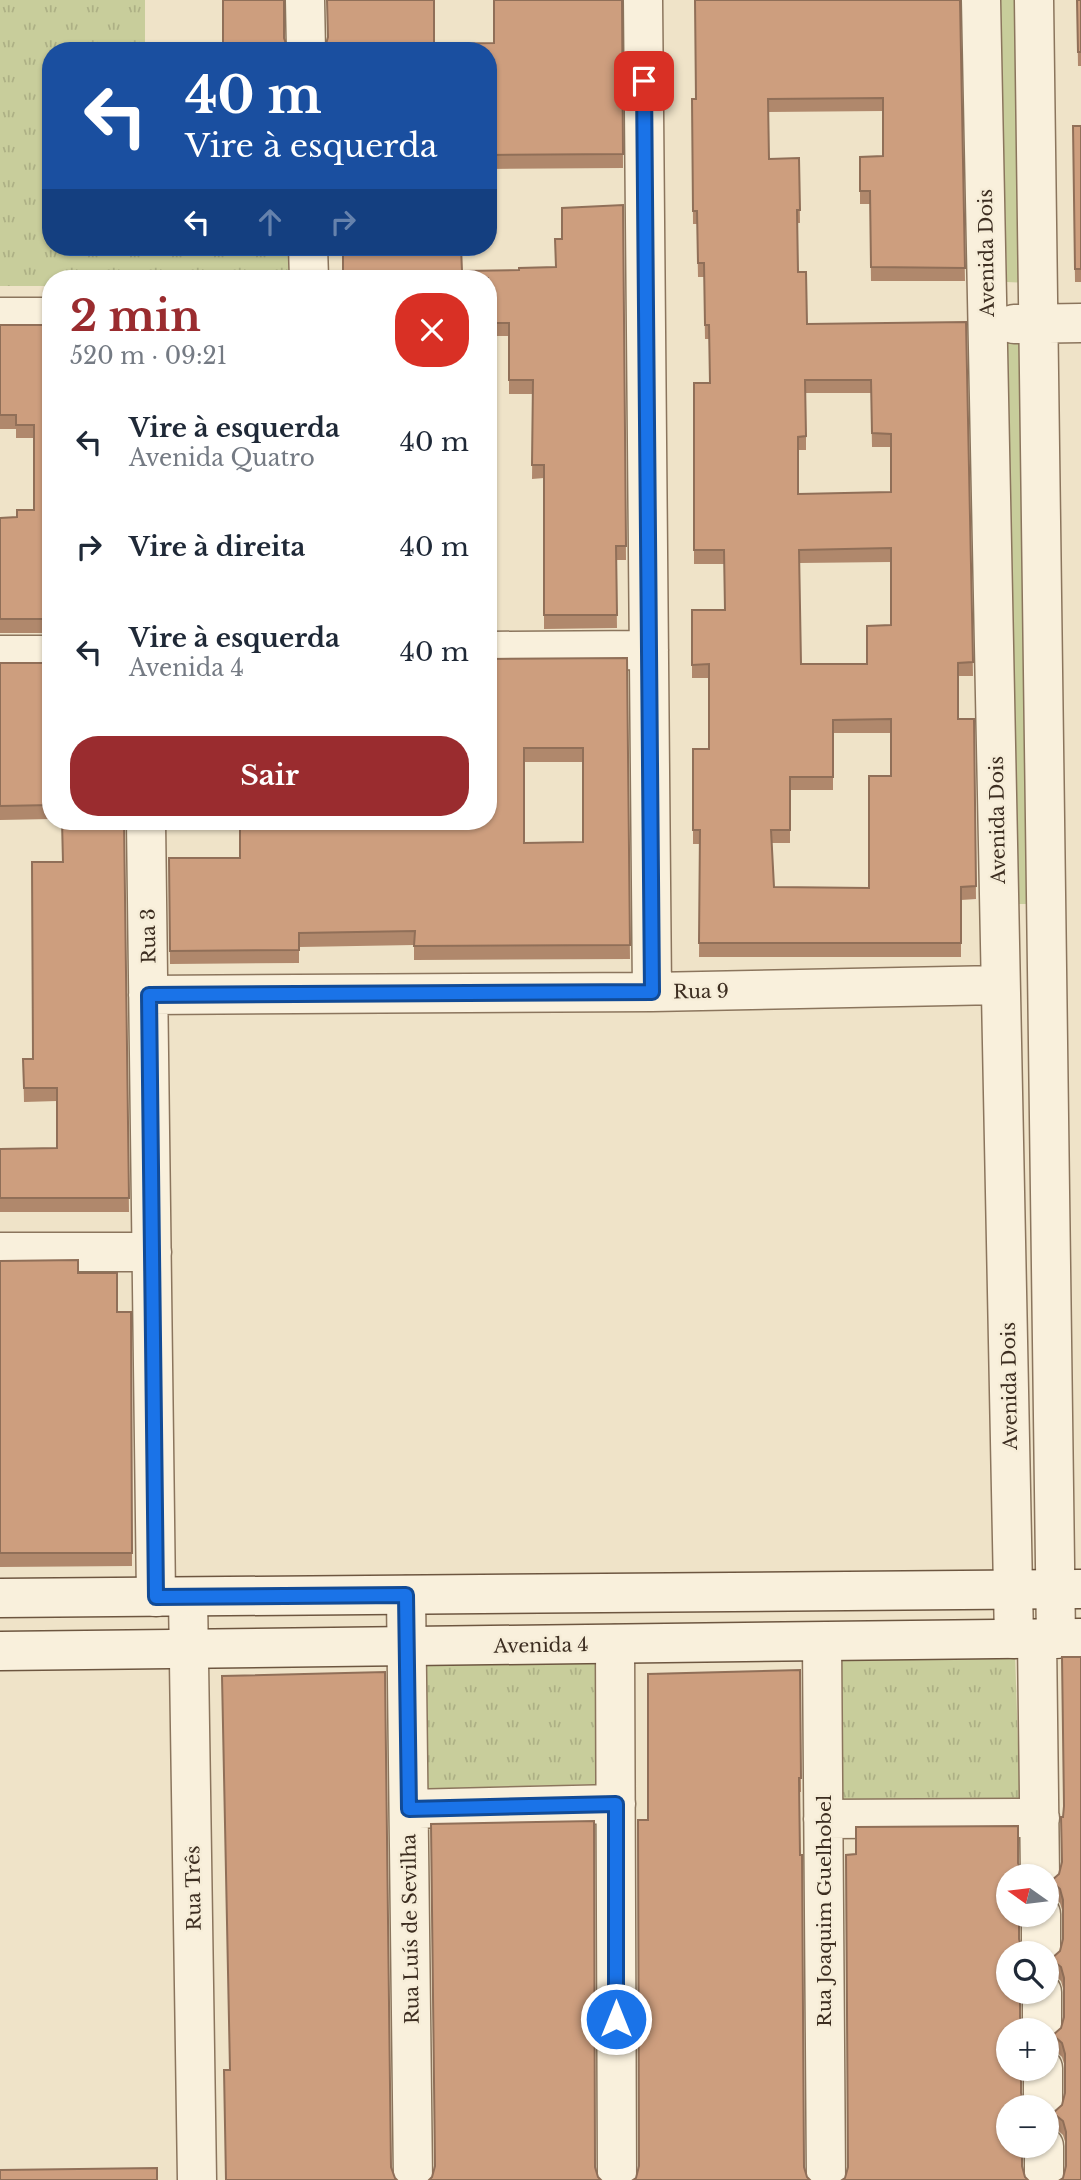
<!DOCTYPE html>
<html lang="pt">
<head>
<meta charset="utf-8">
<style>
  :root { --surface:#fff; --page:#f6f6f7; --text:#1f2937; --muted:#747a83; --accent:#9a2c2f }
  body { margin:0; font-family:"Libre Baskerville",serif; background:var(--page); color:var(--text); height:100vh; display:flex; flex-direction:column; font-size:26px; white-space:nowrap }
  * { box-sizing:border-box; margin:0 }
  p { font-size:23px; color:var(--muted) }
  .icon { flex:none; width:38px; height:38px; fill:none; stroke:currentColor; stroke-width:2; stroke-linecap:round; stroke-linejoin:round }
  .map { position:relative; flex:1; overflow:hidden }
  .panel { position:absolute; left:42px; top:270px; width:455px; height:560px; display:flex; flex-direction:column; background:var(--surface); border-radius:28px; box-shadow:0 2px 5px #0004 }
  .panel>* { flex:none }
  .hud { position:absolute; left:42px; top:42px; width:455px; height:214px; border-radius:28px; box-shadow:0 2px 5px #0004; background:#1a4fa0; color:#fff; overflow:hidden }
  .needle { width:46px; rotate:284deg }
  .buttons { position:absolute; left:996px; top:1864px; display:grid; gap:14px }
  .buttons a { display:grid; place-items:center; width:63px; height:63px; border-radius:50%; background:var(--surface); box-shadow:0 2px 5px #0004; font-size:35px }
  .pin { position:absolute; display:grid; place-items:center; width:60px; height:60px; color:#fff; margin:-30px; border-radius:14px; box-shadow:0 4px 10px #0006 }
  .me { position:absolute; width:77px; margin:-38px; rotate:0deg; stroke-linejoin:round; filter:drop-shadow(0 0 5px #0008) }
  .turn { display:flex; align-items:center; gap:24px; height:147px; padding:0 28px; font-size:32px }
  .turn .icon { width:91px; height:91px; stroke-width:2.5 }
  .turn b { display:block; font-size:49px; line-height:60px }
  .lanes { display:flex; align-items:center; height:66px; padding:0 28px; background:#0003; justify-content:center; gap:35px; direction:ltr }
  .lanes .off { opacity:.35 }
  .round { display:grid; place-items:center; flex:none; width:74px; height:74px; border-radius:28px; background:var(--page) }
  .headline { display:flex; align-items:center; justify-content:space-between; height:119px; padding:0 28px }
  h1 { font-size:42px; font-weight:700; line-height:52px; color:var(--accent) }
  .button { display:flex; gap:14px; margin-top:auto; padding:14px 28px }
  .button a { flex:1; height:80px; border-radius:28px; background:var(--accent); color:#fff; font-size:28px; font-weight:700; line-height:80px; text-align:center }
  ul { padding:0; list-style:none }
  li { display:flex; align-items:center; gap:21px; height:105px; padding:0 28px }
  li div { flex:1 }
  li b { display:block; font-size:26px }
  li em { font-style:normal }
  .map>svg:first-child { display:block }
  .grass { fill:#c8cd9b }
  .park { fill:url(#park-tufts) }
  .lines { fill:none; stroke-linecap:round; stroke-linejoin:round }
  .minor-casing { stroke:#8b755d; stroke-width:41 }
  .tertiary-casing { stroke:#8b755d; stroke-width:41 }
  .secondary-casing { stroke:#6d5640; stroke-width:41 }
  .minor { stroke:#f9f0dc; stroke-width:38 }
  .tertiary { stroke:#f9f0dc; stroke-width:38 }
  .secondary { stroke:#f9f0dc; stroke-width:38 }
  .wall { fill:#b0886c; fill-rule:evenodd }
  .building { fill:#cd9e7e; stroke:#906f58; stroke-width:2; fill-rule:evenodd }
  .route-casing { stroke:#114b97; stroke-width:18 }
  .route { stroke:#1a73e8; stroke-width:12 }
  .labels { text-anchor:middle; stroke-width:5; stroke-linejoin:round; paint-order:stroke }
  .street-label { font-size:19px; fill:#3c2d20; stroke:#f6edd8 }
</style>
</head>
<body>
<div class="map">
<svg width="1081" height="2180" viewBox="0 0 1081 2180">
  <defs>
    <pattern id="park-tufts" width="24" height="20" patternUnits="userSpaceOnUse" patternTransform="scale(1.75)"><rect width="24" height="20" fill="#c8cd9b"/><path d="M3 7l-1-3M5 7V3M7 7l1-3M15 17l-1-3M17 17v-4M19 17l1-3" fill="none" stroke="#adb085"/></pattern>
  </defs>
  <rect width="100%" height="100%" fill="#efe3c8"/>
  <path class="grass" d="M999,0H1029L1033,283L1007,282Z
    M1031,323L1030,904H1007L1002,324Z"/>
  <path class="park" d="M0,0H145V51H51V247H293V278H51V286H0Z
    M596,1651L600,1784L420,1789L417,1655Z
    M1015,1653L1020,1805L840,1807L839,1654Z"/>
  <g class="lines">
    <defs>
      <path id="minor" d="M305,0L306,51
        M643,0L652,992
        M981,0L1014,1639
        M1034,0L1056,1639
        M308,247L309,278
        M0,317H51
        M1014,324L1081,323
        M488,651L649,650
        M0,655H51
        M146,821L156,1597
        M148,995L652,992L1000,985
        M0,1252H152
        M406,1595L413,2180
        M1037,1639L1040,1876
        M822,1642L826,2180
        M615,1644L617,2180
        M409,1809L616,1804
        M823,1819L1040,1818
        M1041,1914V1953
        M1042,1992V2030
        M1043,2068V2107
        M1044,2146V2180"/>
      <path id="tertiary" d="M188,1597L197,2180"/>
      <path id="secondary" d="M0,1598L1081,1589
        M0,1651L1081,1638"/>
    </defs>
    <use href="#minor" class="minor-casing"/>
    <use href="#tertiary" class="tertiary-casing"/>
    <use href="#secondary" class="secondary-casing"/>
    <use href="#minor" class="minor"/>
    <use href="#tertiary" class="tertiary"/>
    <use href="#secondary" class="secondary"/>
  </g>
  <path class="wall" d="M622,0L623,168L488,169V51L434,44L494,43Z
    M960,0L965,281H871L870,204H860V157L883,156V111L768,112L769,159L799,158L800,223H797L798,272L807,324L966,322L973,676H958V719H974L976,899L961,900V957H699L700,844H693V749H709V678H692V610H725L724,564H694V383H709V339H705L704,277H698L697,224H693L692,99H695ZM806,393H871L872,447H891V492L798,494V450H806ZM891,562V625L867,664H801L799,563ZM833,733H891V776L869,888L774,887L772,843H790V790H833Z
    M1077,0H1081V66H1078Z
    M1073,126H1081V282H1075Z
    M623,205L626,560H616L617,628L544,629V478L532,479L533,394H509V336H488V278L462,271L519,270L556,267L562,239Z
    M0,325H51V633H0V518L17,517L34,510V438H16V429H0Z
    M627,658L630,959L414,960V945L299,947V963L170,964L169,858H240L488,821V659ZM524,762H583V842L524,843Z
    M0,663H51V819L0,820Z
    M124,821L129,1212H0V1149L57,1148V1101L24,1102L23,1059H33L63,862Z
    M0,1261L78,1273L117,1312H131L132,1566L0,1567Z
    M800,1670L801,1792H799L804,2167L807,2177L636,2178L639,2167L648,1820Z
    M1063,1817L1081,2180L1063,2178L1066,2167V2145L1063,2135L1053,2126V2113L1062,2105L1065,2094V2067L1062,2057L1053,2049V2035L1061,2028L1064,2017V1992L1061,1981L1051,1972V1959L1060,1951L1063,1940V1913L1060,1903L1051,1895V1881L1059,1874L1062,1863Z"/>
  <path class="building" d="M223,0H284V38L288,49L289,51H223Z
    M327,0H434V44L494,43V0H622L623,154L488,155V51H322L325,47L328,37Z
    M695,0H960L965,268L871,267L870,191H860V157L883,156V98L768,99L769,159L799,158L800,210H797L798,272H806L807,324L966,322L973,662L958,663V719H974L976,886L961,887V943H699L700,830H693V749H709V664L692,665V610H725L724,550H694V383H710L709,325H705L704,263H698L697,211H693L692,99H696ZM805,380H871L872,433L891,434V492L798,494V437L806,436ZM891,548V625L867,626V664H801L799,550ZM891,719V776H869V888L774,887L771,830H790V777H833V720Z
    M1077,0H1081V52H1078Z
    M1073,126H1081V269H1075Z
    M623,205L626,546H616L617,615H544V465H532L533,380H509V323H488V278H343V247H461L462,271L519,270V268L556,267L555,239H562V208Z
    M0,325H51V619H0V518L17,517V510H34V425H16V415H0Z
    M627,658L630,945L414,946L415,931L299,933V950L170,951L169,858H240V821H488V659ZM524,748H583V842L524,843Z
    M0,663H51V805L0,806Z
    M62,821H124L129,1198H0V1149L57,1148V1088H24L23,1059H33L32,862H63Z
    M78,1260V1273H117V1312H131L132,1553H0V1261Z
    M1062,1657H1081V2180H1060L1063,2178L1066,2166V2132L1063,2121L1053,2113L1062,2105L1065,2093V2054L1062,2043L1053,2035L1061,2028L1064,2017V1978L1061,1967L1051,1959L1060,1951L1063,1939V1900L1060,1889L1051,1881L1059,1874L1062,1862L1061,1817H1063L1064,1806Z
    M800,1670L801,1778H799L800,1855H802L804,2167L807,2177L810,2180H633L636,2178L639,2166L638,1820H648V1674Z
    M385,1672L391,2167L395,2178L397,2180H226L224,2070H230L222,1676Z
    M594,1821L595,2167L598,2177L601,2180H429L432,2177L435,2166L431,1824Z
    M1018,1826V1863L1022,1874L1024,1876H1008V1914H1019V1939L1022,1951L1025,1953H1008V1992H1020V2017L1023,2028L1026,2030H1008V2068H1021V2093L1024,2105L1027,2107H1008V2146H1022V2166L1025,2177L1028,2180H842L845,2178L848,2167L846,1855L856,1854V1827Z
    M157,2168V2180H0V2170Z"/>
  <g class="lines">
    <defs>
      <path id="route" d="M616,2019V1804L409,1809L406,1595L156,1597L149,995L652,992L644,81"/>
    </defs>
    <use href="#route" class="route-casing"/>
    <use href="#route" class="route"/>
  </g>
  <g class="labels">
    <g class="street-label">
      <text transform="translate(986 253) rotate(-91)" y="7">Avenida Dois</text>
      <text transform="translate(997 820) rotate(-91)" y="7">Avenida Dois</text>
      <text transform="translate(148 936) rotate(-91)" y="7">Rua 3</text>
      <text transform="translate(701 991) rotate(-1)" y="7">Rua 9</text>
      <text transform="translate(1009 1386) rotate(-91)" y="7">Avenida Dois</text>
      <text transform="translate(541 1645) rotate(-1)" y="7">Avenida 4</text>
      <text transform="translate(193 1888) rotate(-91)" y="7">Rua Três</text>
      <text transform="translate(824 1911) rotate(-90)" y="7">Rua Joaquim Guelhobel</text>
      <text transform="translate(410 1929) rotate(-91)" y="7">Rua Luís de Sevilha</text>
    </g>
  </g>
</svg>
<div class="buttons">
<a><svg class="needle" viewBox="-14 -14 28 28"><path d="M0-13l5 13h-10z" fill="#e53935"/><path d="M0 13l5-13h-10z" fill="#747a83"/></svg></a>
<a><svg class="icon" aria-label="search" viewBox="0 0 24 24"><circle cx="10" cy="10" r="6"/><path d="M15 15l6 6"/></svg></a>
<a>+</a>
<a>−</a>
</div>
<div class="pin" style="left:644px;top:81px;background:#d93025"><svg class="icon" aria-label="arrive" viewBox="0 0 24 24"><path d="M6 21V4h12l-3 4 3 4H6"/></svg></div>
<svg class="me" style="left:616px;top:2019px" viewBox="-20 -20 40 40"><circle r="17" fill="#1a73e8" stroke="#fff" stroke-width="3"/><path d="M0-11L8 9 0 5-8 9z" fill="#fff"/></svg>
<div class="hud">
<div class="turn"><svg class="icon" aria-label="left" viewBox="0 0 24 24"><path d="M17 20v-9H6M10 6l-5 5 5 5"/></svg><div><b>40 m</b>Vire à esquerda</div></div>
<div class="lanes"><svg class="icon" aria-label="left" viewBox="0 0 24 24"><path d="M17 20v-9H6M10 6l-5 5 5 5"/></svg><svg class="icon off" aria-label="ahead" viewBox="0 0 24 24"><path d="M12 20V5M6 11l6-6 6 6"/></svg><svg class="icon off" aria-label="right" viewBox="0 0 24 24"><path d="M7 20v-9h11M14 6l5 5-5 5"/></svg></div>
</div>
<section class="panel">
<div class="headline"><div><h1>2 min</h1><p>520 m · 09:21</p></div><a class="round" style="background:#d93025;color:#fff"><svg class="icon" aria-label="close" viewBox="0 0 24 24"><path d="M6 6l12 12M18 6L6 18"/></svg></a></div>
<ul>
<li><svg class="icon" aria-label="left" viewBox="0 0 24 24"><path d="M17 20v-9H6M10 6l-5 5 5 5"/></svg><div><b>Vire à esquerda</b><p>Avenida Quatro</p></div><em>40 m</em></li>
<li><svg class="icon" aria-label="right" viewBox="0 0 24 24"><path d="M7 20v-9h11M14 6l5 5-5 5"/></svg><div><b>Vire à direita</b></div><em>40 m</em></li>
<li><svg class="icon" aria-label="left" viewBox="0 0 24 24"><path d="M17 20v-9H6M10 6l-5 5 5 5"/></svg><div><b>Vire à esquerda</b><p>Avenida 4</p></div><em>40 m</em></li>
</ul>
<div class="button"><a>Sair</a></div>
</section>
</div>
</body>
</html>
